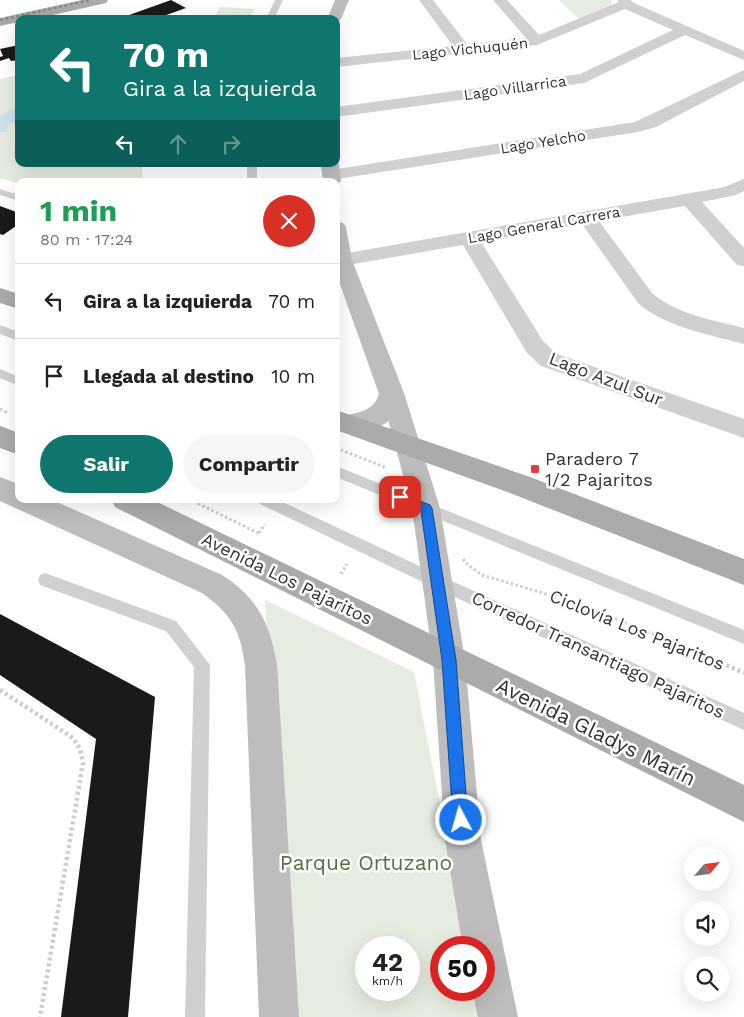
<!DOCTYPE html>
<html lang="es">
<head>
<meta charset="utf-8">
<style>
  :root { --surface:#fff; --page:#f6f6f6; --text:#222; --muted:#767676; --line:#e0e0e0; --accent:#0f766e }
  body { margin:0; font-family:"Work Sans",sans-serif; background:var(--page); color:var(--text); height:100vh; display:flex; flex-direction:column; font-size:19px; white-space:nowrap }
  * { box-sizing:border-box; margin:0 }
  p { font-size:16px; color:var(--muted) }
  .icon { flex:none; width:28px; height:28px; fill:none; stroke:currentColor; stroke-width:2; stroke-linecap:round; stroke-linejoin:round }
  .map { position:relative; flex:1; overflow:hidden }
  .drawer { position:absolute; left:15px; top:178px; width:325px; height:325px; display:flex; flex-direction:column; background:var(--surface); border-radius:10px; box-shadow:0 5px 20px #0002 }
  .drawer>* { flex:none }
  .guide { position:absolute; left:15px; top:15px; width:325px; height:152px; border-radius:10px; box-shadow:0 5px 20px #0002; background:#0f766e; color:#fff; overflow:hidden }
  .needle { width:32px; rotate:62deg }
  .controls { position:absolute; left:684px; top:846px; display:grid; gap:10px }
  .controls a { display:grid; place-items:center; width:45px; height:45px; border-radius:50%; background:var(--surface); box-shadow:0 5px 20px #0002; font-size:25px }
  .speed { position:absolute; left:355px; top:936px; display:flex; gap:10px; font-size:25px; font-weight:700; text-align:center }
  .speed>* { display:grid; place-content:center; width:65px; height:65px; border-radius:50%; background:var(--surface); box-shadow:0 5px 20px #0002; line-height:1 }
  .speed small { font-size:12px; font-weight:400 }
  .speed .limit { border:8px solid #d22; background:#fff; color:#111 }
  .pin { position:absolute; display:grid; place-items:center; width:42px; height:42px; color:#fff; margin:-21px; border-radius:10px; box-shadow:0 2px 8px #0006 }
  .me { position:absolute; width:55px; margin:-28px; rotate:354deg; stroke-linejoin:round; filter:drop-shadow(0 0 4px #0008) }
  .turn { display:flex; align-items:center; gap:18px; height:105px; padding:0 25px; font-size:22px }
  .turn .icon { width:65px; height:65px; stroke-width:2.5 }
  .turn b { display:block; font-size:35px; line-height:42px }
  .lanes { display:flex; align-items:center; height:48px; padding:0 25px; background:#0003; justify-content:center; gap:25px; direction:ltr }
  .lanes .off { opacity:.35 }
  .round { display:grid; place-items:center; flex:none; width:52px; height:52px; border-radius:26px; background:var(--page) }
  .head { display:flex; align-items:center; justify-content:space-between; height:85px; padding:0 25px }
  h1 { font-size:30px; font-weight:700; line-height:38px; color:#1e9e55 }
  .button { display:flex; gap:10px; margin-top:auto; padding:10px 25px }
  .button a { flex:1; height:58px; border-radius:30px; background:var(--accent); color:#fff; font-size:20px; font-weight:700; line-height:58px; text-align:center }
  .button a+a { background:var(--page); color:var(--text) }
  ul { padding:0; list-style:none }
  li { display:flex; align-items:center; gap:15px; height:75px; padding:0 25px; border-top:1px solid var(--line) }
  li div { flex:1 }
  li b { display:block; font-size:19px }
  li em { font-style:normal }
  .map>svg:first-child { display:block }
  .green { fill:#e6ecdf; fill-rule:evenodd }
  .water { fill:#cfe2ee }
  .building { fill:#1a1a1a }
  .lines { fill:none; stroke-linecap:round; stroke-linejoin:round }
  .path-far1 { stroke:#cdcdcd; stroke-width:3; stroke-dasharray:2.5 2.5; stroke-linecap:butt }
  .path { stroke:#cdcdcd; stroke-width:4.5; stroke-dasharray:3 3; stroke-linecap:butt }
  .lane { fill:#d0d0d0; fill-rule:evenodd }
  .street { fill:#d0d0d0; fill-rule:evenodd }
  .secondary { fill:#bdbdbd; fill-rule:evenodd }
  .primary { fill:#ababab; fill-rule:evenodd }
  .rail { stroke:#888; stroke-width:2.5; stroke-dasharray:3 2.5; stroke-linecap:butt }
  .route { fill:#1a73e8; stroke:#114b97 }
  .poi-dot { fill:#e63946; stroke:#fff; stroke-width:2 }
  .labels { text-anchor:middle; stroke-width:5; stroke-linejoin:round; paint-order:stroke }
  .far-street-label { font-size:15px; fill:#333; stroke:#fff }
  .street-label { font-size:18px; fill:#333; stroke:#fff }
  .poi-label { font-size:18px; fill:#333; stroke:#fff; text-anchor:start }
  .near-street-label { font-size:21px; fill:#333; stroke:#fff }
  .near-park-label { font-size:21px; fill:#56703f; stroke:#fff }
</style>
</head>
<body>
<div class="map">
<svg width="744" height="1017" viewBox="0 0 744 1017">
  <rect width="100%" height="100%" fill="#fff"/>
  <path class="green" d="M559,0H611L612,5L579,19Z
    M220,7L255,9L249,19H213Z
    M19,75V164H142L143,181H19V184L0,178V79Z
    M265,600L414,672L468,947L441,948V990H476L482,1017H292ZM366,948H409V990H366Z"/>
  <path class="water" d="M19,106V121L8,124L6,132H0V115Z"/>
  <path class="building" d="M171,0L186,8L155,19H118Z
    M19,45V60L11,61L9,58L0,61V57L3,56L0,49Z
    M0,206L19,213V224L3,235L0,234Z
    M0,614L155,697L128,1017H61L96,739L0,675Z"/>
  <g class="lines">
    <path class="path-far1" d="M0,409L8,413
      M336,448L387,468
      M189,499L260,534
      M259,533L265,524
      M463,559L468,565L482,575L580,604L702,654
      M341,574L347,564"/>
    <path class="path" d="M699,653L744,673
      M0,690L73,738L80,749L83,763L40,1017"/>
    <path class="lane" d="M275,0H283L274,19H266Z
      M247,164H257V181H247Z
      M0,189L19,195V201L0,195Z
      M0,325L19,332V341L0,334Z
      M0,369L19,377V386L0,378Z
      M336,466L744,630V644L336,477Z
      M256,499H276L443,577L744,713V730L433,587L258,503Z
      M45,573L176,621L210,665L205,1017H185L194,667L166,631L40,585L38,580L40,575Z"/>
    <path class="street" d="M419,0H433L467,44L526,38L493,0H507L539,35L619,2L617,0H631L634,3L744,51V60L685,35L584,83L336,117V107L580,74L673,30L625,9L537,45L336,67V58L453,46Z
      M744,70V81L656,127L638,132L331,180L325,179L322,175L325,171L331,170L635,122Z
      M744,179V191L736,195L702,202L744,248V266L737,265L685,206L599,221L652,293C678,315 713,320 744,328V344C709,334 666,328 638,303L582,224L481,242L543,341L557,354L744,419V438L541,366L527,353L463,245L342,266L336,265V255L342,254L708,190L724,187Z"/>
    <path class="secondary" d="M335,0H349L341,19L336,23V19H327Z
      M337,160L339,164L341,181L336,186V181H323L321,164H336Z
      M336,221L343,223L346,227L352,260L404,393L440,508L465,660L481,840L518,1017H478L472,990H484V948H463L445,840L433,660L412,508L389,423V421C376,430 355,436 340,431L336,424L340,417C356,412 373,413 379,394L336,273Z
      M0,477L19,484V499H50L222,575C258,598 270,624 277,665L299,1017H259L245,665C240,629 231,614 202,593L0,501Z"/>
    <path class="primary" d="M82,0H108L106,3L35,19H19V22L0,26V18Z
      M0,288L19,294V309L0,303Z
      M336,410L530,477L744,559V585L510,493L336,430Z
      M0,426L19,433V455L0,448Z
      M111,499H151L744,785V822L115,507Z"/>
    <path class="rail" d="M0,20L90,0"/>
  </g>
  <path class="route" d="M400,493L430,505L432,508L456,660L468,820L466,825L461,827L456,825L453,820L442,660L421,511L396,501L394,497Z"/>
  <rect class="poi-dot" x="530" y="464" width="10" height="10" rx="2.5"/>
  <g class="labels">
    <g class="far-street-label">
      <text transform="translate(470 49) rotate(-6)" y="5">Lago Vichuquén</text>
      <text transform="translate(515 88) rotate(-8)" y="5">Lago Villarrica</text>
      <text transform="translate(543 142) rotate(-9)" y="5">Lago Yelcho</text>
      <text transform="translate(544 225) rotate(-10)" y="5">Lago General Carrera</text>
    </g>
    <g class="street-label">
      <text transform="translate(606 379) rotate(21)" y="6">Lago Azul Sur</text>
      <text transform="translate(287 579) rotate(26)" y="6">Avenida Los Pajaritos</text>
      <text transform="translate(637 630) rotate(22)" y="6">Ciclovía Los Pajaritos</text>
      <text transform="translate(598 655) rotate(25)" y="6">Corredor Transantiago Pajaritos</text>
    </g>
    <g class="poi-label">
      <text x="545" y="465">Paradero 7<tspan x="545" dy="21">1/2 Pajaritos</tspan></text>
    </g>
    <g class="near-street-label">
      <text transform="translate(596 732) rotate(26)" y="7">Avenida Gladys Marín</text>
    </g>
    <g class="near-park-label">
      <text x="366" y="870">Parque Ortuzano</text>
    </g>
  </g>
</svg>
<div class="controls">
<a><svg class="needle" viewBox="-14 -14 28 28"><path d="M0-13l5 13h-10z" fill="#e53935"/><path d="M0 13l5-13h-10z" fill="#767676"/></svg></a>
<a><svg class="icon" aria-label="sound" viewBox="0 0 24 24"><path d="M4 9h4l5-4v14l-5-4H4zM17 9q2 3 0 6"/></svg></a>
<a><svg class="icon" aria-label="search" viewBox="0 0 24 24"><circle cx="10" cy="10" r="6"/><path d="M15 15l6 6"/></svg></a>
</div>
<div class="speed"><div>42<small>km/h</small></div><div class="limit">50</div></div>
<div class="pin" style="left:400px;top:497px;background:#d93025"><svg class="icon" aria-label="arrive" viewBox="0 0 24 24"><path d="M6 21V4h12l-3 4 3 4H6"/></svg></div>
<svg class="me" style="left:461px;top:820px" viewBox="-20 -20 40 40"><circle r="17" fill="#1a73e8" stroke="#fff" stroke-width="3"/><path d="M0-11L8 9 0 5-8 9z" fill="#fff"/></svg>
<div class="guide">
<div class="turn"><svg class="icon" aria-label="left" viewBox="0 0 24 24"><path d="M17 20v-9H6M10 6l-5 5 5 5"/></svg><div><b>70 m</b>Gira a la izquierda</div></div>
<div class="lanes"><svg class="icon" aria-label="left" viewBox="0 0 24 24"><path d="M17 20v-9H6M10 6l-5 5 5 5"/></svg><svg class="icon off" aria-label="ahead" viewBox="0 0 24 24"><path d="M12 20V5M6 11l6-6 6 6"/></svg><svg class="icon off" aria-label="right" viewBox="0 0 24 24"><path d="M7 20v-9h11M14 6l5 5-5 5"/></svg></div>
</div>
<section class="drawer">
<div class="head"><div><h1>1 min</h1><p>80 m · 17:24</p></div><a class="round" style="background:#d93025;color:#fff"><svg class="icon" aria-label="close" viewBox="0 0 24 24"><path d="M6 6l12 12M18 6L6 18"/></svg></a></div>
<ul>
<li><svg class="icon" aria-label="left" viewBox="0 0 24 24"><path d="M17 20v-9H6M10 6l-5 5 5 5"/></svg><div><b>Gira a la izquierda</b></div><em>70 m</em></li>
<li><svg class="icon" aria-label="arrive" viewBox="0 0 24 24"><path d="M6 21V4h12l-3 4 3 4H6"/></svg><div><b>Llegada al destino</b></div><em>10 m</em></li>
</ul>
<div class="button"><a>Salir</a><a>Compartir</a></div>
</section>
</div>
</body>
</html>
